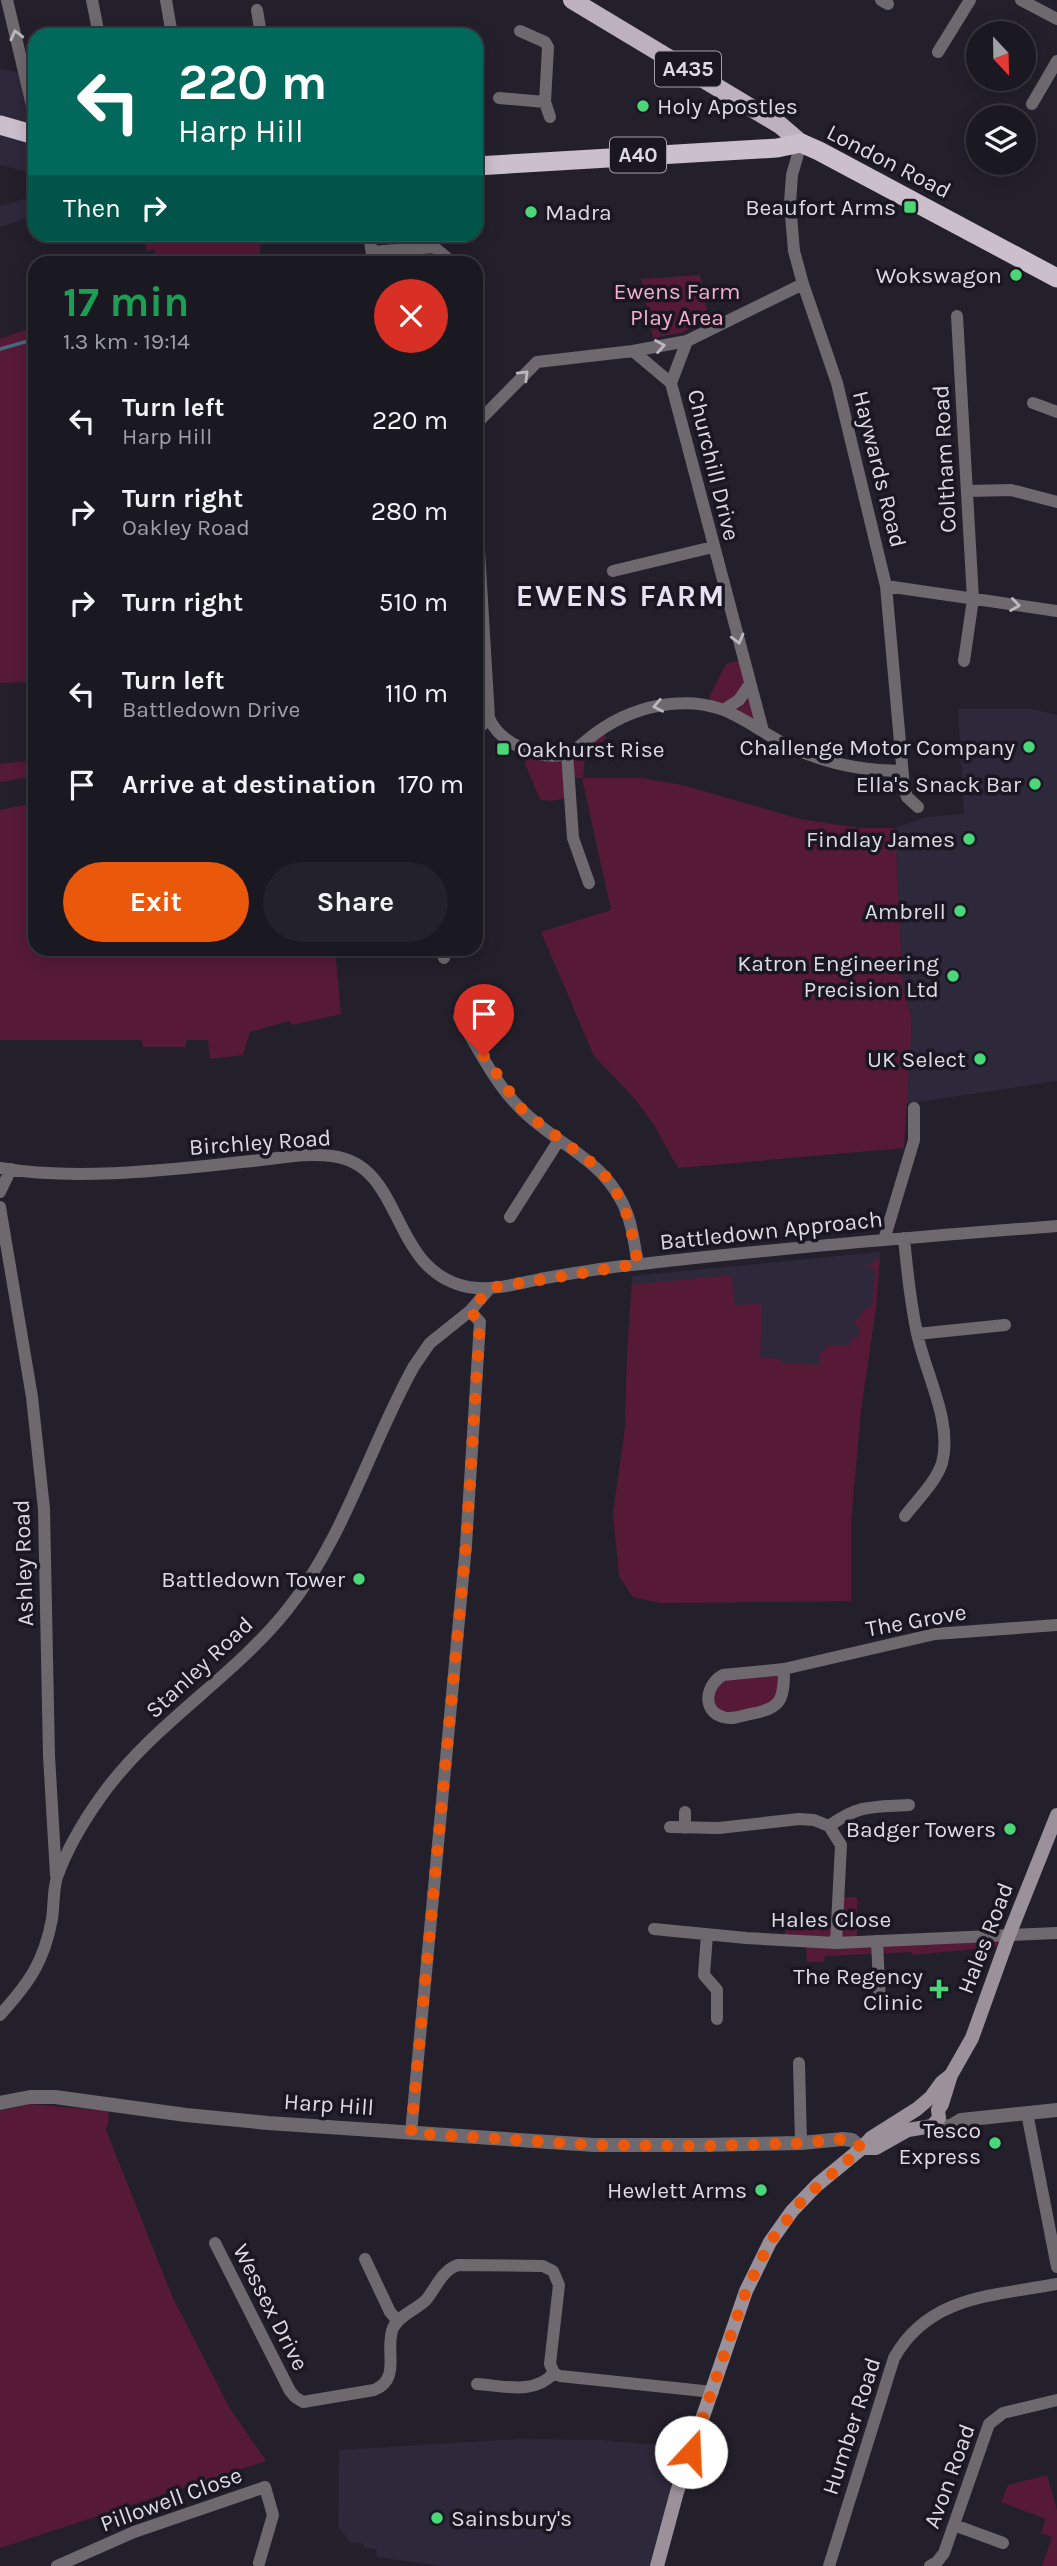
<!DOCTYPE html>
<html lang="en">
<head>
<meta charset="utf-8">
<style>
  :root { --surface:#1a1821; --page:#23212a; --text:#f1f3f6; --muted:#9fa0a5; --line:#38373f; --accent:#ea580c }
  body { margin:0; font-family:Karla,sans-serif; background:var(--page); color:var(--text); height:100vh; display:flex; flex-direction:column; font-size:26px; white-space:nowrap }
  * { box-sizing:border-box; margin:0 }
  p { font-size:23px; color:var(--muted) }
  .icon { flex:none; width:38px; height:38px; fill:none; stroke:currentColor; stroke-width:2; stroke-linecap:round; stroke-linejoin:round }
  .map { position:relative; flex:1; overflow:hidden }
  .drawer { position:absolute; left:28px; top:256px; width:455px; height:700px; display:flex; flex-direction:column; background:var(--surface); border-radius:21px; box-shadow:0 4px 18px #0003,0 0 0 2px var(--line) }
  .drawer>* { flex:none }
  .top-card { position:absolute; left:28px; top:28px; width:455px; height:214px; border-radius:21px; box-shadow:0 4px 18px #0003,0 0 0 2px var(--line); background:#00695c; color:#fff; overflow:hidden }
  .needle { width:46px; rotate:158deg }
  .tools { position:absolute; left:966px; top:21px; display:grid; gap:14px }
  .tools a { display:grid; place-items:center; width:70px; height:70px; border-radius:50%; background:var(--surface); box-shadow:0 4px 18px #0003,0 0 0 2px var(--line); font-size:35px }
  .pin { position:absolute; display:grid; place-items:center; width:60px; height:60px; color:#fff; margin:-72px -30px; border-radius:50% 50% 50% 0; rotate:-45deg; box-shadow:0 0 7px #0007 }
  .pin .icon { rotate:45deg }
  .me { position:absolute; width:77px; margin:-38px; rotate:20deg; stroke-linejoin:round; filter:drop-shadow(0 0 5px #0008) }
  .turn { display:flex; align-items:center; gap:24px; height:147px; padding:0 35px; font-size:32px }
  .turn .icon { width:91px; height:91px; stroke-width:2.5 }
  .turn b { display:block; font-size:49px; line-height:60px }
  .then { display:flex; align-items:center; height:66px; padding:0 35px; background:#0003; gap:14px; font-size:26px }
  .round { display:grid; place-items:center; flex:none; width:74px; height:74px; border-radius:37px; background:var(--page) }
  .head { display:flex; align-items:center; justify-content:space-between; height:119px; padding:0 35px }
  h1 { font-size:42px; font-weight:700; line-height:52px; color:#1e9e55 }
  .button { display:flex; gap:14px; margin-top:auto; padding:14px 35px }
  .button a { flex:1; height:80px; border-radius:42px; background:var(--accent); color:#fff; font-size:28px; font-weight:700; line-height:80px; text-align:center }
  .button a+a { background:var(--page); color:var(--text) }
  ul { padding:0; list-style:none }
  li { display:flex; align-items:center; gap:21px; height:91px; padding:0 35px }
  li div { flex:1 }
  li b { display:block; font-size:26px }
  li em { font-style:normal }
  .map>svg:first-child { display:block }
  .built { fill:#2d283a }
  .green { fill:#561a36 }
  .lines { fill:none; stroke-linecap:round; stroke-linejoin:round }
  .stream { stroke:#47697d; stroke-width:3.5 }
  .minor { stroke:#6e696e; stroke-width:12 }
  .tertiary { stroke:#6e696e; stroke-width:14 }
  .secondary { stroke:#9a919a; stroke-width:14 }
  .primary { stroke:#bcb1bc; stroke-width:18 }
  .trunk { stroke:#cbbfcb; stroke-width:19 }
  .oneway { stroke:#bbb8bf }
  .route { stroke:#ea580c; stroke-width:12; stroke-dasharray:0 21.6 }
  .poi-dot { fill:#49d778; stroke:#1a1722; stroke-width:2.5 }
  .labels { text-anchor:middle; stroke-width:7; stroke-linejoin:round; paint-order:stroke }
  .shield { fill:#1a1722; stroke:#a2a0a8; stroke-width:2 }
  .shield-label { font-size:21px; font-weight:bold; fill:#dcdae2 }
  .poi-label { font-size:23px; fill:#dcdae2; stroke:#1a1722; text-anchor:end }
  .street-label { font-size:23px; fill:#dcdae2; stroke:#1a1722 }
  .park-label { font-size:23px; fill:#f3afc9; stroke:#1a1722 }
  .district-label { font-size:30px; font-weight:bold; letter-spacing:2px; fill:#e4e1f2; stroke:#1a1722 }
</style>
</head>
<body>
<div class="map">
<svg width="1057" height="2566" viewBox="0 0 1057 2566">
  <rect width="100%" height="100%" fill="#23202c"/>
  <path class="built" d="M0,69L22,73L35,72V174L0,165Z
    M35,196V222L30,223L28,218L0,227V206Z
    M958,709H1032L1057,715V1081L906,1104L912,1018L903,989L895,828L926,817L964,814Z
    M880,1252L876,1307L861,1410L851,1522V1601L660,1603L633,1597L619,1576L613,1514L625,1428L627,1352L632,1276Z
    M520,2439L601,2440L692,2448L657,2566H441L377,2557L376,2549L365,2548L363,2544L350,2542L338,2527L339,2450Z"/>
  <path class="green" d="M143,235H260V262H157L154,249L147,251Z
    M700,275L709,320L680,333L653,338L641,279Z
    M35,326V682L0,683V339Z
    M744,659L763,731L709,705L710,695L726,664Z
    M602,729L606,738L585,756L583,778H642L686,786L800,819L860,828H895L903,989L912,1018L904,1148L678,1168L654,1125L634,1098L594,1056L541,932L611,910L582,778H568L570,798L548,801L540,799L525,764L528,749L556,755Z
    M35,760V948L335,949L341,1014L292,1025L289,1021L250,1032L243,1055L210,1059L208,1040H186V1047H143L142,1040H0V810L34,803L30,777L0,782V764Z
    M880,1257L876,1307L861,1410L851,1522V1601L660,1603L633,1597L619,1576L613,1514L625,1428L627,1352L632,1285L731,1275L735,1306L761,1303L762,1305L760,1358L779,1359L781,1356L782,1363L820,1365V1352H825L826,1346H850L851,1338H858L860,1326L853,1325L865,1309L872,1307L875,1269L868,1268V1266Z
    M784,1669L779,1702L727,1718L710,1707L715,1680Z
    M839,1897H857V1941L1009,1935L1005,1946L913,1955L912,1952L825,1956L824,1962H807L806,1942L785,1940V1928H836Z
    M30,2104L108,2111L109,2118L106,2130L172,2296L229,2407L266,2461L0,2548V2111Z
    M1047,2475L1057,2510V2566H1042L1052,2537L1041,2533L1046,2519L1001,2502L1008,2485Z"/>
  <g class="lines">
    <path class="stream" d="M0,349L35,339"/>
    <path class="minor" d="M7,0L35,118
      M92,0L99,35
      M166,0L172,35
      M881,0L888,4
      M1021,0L1057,19
      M257,10L261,35
      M520,31L545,42L548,47L545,102L550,117
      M938,52L970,0
      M499,98L545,102
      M1032,104L1057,61
      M801,143L792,175L790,203L794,251L803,284L837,383L886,586L904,787L907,797L918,807
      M369,234L373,262
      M372,252L434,247L452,262
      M957,316L973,599L964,661
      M687,341L671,383L763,731
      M633,351L671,383
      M1033,403L1057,412
      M476,424L537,362L633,351L687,341L803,284
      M967,491L1011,490L1057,502
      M476,500L489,718C499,743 540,761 566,754C578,750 586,740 596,733C618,717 643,707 670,704C728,698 746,726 793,748C828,764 864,771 902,771
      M613,571L713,547
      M886,586L1057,611
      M725,709L739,700L750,684
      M476,731L489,718
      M567,753L573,838L589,883
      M441,948L444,958
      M459,1017C478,1048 496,1086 523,1111C561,1148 609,1161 628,1216C633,1231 635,1248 638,1264
      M0,1168C75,1181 166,1170 242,1162C271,1160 304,1152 332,1156C406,1165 388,1271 468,1287C492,1291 516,1284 540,1279C573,1273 607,1267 641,1264C779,1248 918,1237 1057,1226
      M0,1192L11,1169
      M0,1207L32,1397L44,1509L49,1756L56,1875
      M510,1217L559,1140
      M904,1238C907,1270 910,1301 917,1333C925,1373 953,1422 942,1463C936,1482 917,1500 905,1516
      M884,1240L914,1140V1108
      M917,1334L1005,1325
      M784,1669C784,1699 782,1709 750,1714C742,1716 731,1720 723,1717C701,1711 706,1684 723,1675L784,1669L935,1634L1057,1625
      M685,1812V1828
      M829,1826C860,1804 872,1807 909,1805
      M670,1827L719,1828L799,1819L814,1820L829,1826L841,1845L836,1943
      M654,1929L746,1938L836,1943L1057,1933
      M707,1934L704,1975L717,1990V2019
      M877,1941L880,2004
      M0,2015C29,1983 44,1962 52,1919C54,1905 53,1890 57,1877C67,1849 83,1822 100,1798C151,1725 232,1679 287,1610C344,1539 370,1445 414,1366L430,1343L470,1311L490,1288
      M799,2063L801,2143
      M1027,2113L1057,2267
      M411,2133L466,1545L480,1322L470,1311
      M215,2243L290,2391L295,2397L303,2402L374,2390C402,2379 384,2349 393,2328C399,2315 416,2310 426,2300C436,2288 442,2270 458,2265L543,2266L553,2271L559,2285L550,2364L554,2373
      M365,2259L390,2312L398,2321
      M554,2373L560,2376L713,2392
      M477,2384C505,2386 534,2395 554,2373
      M954,2525L1003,2543
      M57,2566L134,2532L265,2487L273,2515L259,2563
      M829,2566L894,2358C929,2295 994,2296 1057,2284
      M930,2566L937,2562L944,2553L989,2424L1003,2413L1057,2400"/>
    <path class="tertiary" d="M0,2103L30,2097H55L186,2115L268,2123L594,2145H700L801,2143L843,2139L852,2140L862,2148
      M929,2127L951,2126L961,2120L1057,2110"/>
    <path class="secondary" d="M938,2110L942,2104L951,2075L972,2038L1009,1935L1057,1815
      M862,2148H876L908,2130L932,2126L939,2118L938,2110
      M657,2566L677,2492L746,2291L770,2242L792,2211L817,2185L862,2148L871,2138L917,2109L931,2097L942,2082L951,2075"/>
    <path class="primary" d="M572,0L780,125L801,143"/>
    <path class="trunk" d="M0,125L35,135
      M476,166L777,148L801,143L819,151L1057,278"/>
  </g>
  <defs><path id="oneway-chevron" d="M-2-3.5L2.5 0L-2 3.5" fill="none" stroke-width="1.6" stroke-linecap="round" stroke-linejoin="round" transform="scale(1.75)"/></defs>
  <g class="oneway">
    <use href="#oneway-chevron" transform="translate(16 35) rotate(-104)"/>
    <use href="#oneway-chevron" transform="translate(660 346) rotate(-10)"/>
    <use href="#oneway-chevron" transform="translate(524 375) rotate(-45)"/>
    <use href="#oneway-chevron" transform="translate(1015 605) rotate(8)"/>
    <use href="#oneway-chevron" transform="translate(738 639) rotate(75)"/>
    <use href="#oneway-chevron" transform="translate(658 706) rotate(169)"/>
  </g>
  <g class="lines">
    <path class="route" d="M484,1056L523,1111L592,1163L612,1183L629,1219L638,1264L490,1288L470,1311L480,1322L466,1545L411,2133L594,2145L700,2146L801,2143L843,2139L852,2140L862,2148L804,2198L770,2242L746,2291L691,2452"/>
  </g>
  <g class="poi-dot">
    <circle cx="643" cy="106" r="7"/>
    <rect x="903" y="200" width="14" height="14" rx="3.5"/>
    <circle cx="531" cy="212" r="7"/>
    <circle cx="1016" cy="275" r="7"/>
    <circle cx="1029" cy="747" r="7"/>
    <rect x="496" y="742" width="14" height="14" rx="3.5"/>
    <circle cx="1035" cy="784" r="7"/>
    <circle cx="969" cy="839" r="7"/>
    <circle cx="960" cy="911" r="7"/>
    <circle cx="953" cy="976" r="7"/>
    <circle cx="980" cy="1059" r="7"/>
    <circle cx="359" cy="1579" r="7"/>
    <circle cx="1010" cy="1829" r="7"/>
    <path d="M935.5 1978.5h7v7h7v7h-7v7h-7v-7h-7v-7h7z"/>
    <circle cx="995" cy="2143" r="7"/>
    <circle cx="761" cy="2190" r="7"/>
    <circle cx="437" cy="2518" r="7"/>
  </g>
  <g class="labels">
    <g class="shield">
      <rect x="655" y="51.5" width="66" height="35" rx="5"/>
      <rect x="610" y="137.5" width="56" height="35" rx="5"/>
    </g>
    <g class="shield-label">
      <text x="688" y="76">A435</text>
      <text x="638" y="162">A40</text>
    </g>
    <g class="poi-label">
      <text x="657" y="114" text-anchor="start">Holy Apostles</text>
      <text x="896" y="215">Beaufort Arms</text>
      <text x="545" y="220" text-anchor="start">Madra</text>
      <text x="1002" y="283">Wokswagon</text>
      <text x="1015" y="755">Challenge Motor Company</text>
      <text x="517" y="757" text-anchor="start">Oakhurst Rise</text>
      <text x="1021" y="792">Ella's Snack Bar</text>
      <text x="955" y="847">Findlay James</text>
      <text x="946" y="919">Ambrell</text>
      <text x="939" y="971">Katron Engineering<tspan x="939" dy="26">Precision Ltd</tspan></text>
      <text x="966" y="1067">UK Select</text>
      <text x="345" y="1587">Battledown Tower</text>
      <text x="996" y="1837">Badger Towers</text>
      <text x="923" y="1984">The Regency<tspan x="923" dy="26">Clinic</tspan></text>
      <text x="981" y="2138">Tesco<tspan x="981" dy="26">Express</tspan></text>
      <text x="747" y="2198">Hewlett Arms</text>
      <text x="451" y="2526" text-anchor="start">Sainsbury's</text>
    </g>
    <g class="street-label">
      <text transform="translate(889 161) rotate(27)" y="8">London Road</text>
      <text transform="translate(944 459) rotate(-93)" y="8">Coltham Road</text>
      <text transform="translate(714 465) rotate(76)" y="8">Churchill Drive</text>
      <text transform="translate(880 469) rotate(76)" y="8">Haywards Road</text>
      <text transform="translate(260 1142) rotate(-4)" y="8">Birchley Road</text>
      <text transform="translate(771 1230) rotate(-6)" y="8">Battledown Approach</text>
      <text transform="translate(23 1563) rotate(-92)" y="8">Ashley Road</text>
      <text transform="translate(916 1620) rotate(-10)" y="8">The Grove</text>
      <text transform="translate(199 1667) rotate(-43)" y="8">Stanley Road</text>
      <text x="831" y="1927">Hales Close</text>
      <text transform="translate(985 1938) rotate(-69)" y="8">Hales Road</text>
      <text transform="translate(329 2104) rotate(4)" y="8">Harp Hill</text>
      <text transform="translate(271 2307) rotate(63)" y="8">Wessex Drive</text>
      <text transform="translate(851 2426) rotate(-72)" y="8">Humber Road</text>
      <text transform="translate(949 2476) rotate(-70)" y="8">Avon Road</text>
      <text transform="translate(171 2499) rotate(-20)" y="8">Pillowell Close</text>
    </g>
    <g class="park-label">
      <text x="677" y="299">Ewens Farm<tspan x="677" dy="26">Play Area</tspan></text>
    </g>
    <g class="district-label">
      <text x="621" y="606">EWENS FARM</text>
    </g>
  </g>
</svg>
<div class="tools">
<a><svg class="needle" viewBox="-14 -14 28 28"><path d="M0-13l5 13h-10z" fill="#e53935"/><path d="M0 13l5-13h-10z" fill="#9fa0a5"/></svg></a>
<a><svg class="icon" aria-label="layers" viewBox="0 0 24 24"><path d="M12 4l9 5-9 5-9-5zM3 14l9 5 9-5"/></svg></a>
</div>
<div class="pin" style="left:484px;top:1056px;background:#d93025"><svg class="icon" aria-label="arrive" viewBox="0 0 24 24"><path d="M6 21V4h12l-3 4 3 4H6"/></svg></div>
<svg class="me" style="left:691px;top:2452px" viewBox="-20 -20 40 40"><circle r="19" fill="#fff"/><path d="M0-13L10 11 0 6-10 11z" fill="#ea580c"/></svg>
<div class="top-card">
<div class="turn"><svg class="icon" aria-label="left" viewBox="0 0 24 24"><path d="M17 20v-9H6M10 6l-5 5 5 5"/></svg><div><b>220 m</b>Harp Hill</div></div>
<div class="then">Then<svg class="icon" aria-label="right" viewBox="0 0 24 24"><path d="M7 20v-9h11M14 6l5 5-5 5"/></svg></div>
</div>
<section class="drawer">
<div class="head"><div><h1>17 min</h1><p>1.3 km · 19:14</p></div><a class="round" style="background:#d93025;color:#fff"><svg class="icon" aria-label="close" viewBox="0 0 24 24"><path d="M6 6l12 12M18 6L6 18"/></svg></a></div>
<ul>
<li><svg class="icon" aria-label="left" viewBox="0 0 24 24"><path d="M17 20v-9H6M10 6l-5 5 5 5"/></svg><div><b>Turn left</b><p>Harp Hill</p></div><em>220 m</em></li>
<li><svg class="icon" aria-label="right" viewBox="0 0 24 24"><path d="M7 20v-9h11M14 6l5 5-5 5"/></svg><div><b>Turn right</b><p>Oakley Road</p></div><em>280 m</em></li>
<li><svg class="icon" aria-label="right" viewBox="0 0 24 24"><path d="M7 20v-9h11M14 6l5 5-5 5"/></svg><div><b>Turn right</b></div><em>510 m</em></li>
<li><svg class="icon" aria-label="left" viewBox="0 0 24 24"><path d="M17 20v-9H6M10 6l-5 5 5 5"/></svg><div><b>Turn left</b><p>Battledown Drive</p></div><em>110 m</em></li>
<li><svg class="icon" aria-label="arrive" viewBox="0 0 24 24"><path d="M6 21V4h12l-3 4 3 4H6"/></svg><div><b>Arrive at destination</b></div><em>170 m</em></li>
</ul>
<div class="button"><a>Exit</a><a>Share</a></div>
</section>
</div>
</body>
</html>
